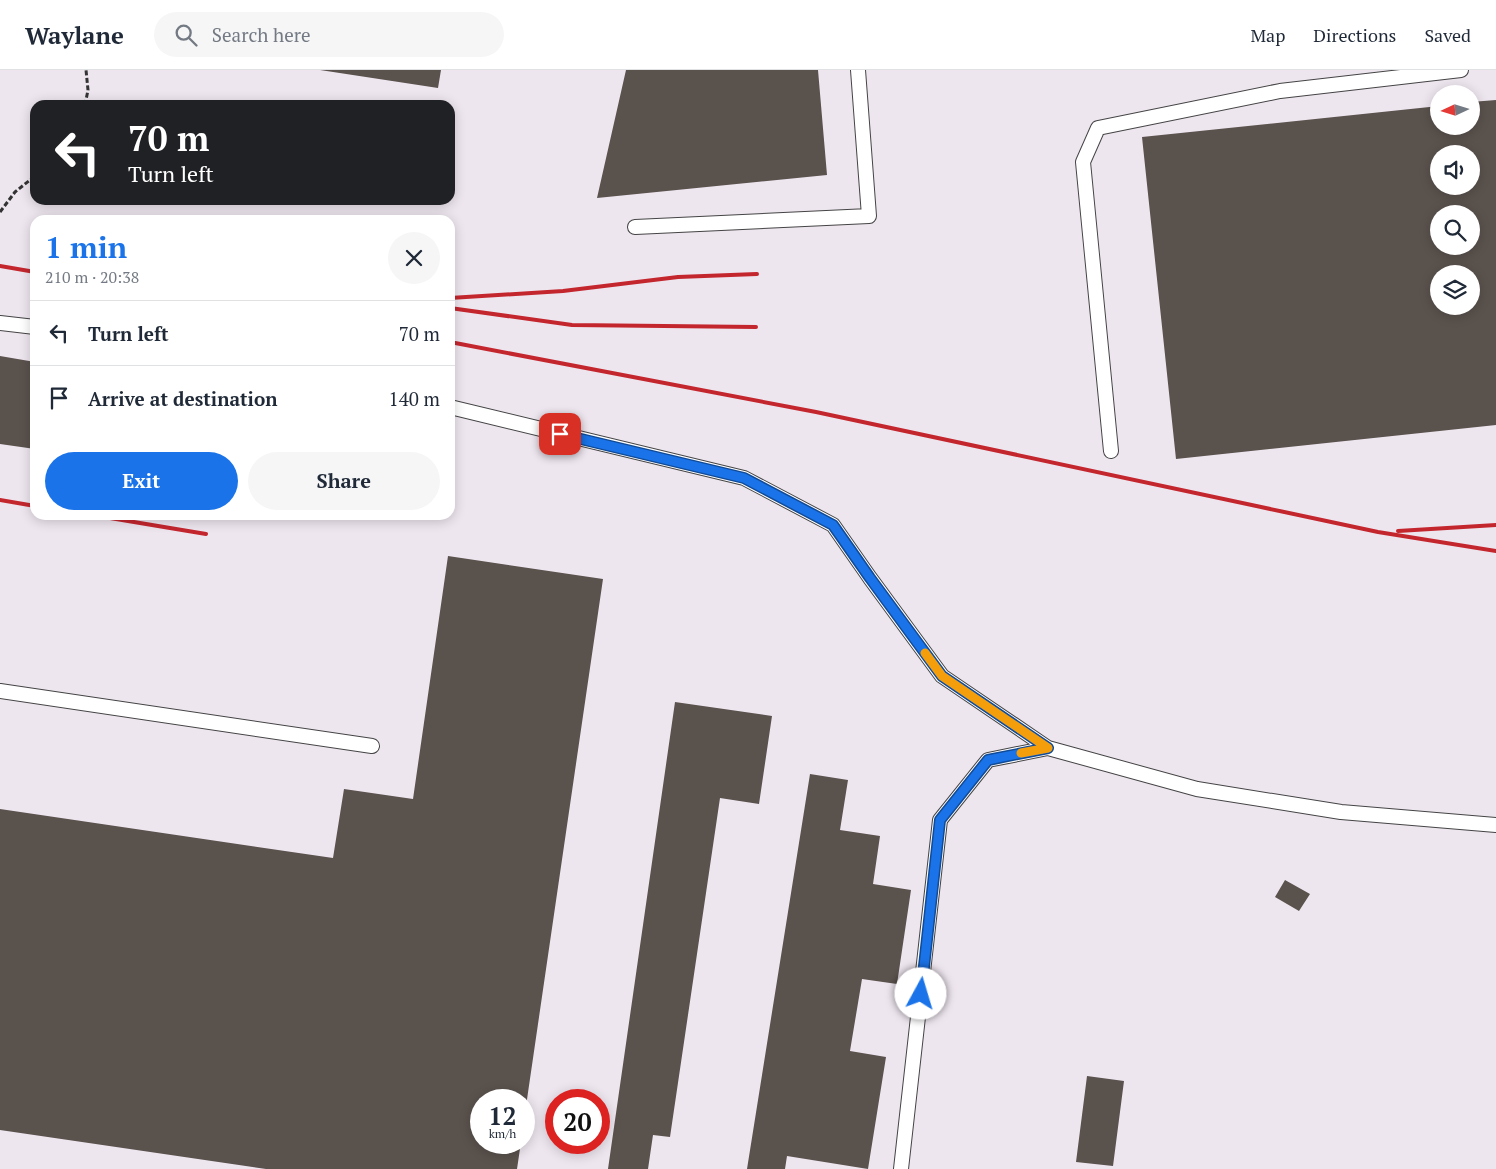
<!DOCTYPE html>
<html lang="en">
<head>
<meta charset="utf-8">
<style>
  :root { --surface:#fff; --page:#f6f6f7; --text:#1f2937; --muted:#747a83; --line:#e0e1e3; --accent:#1a73e8 }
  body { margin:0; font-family:"PT Serif",serif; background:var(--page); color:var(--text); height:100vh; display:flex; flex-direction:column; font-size:19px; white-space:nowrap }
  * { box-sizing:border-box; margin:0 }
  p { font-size:16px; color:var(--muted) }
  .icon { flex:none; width:28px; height:28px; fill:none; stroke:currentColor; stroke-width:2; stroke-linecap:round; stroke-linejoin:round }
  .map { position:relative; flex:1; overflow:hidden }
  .details { position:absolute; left:30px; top:145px; width:425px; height:305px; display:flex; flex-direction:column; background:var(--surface); border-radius:15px; box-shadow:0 2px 12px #0003 }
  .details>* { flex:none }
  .guide { position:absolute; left:30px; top:30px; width:425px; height:105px; border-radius:15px; box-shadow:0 2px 12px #0003; background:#202124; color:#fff; overflow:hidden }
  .needle { width:32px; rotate:266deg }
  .buttons { position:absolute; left:1430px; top:15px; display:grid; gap:10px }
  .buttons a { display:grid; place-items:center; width:50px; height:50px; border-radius:50%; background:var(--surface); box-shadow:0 2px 12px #0003; font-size:25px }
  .speed { position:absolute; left:470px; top:1019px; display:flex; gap:10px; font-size:25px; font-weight:700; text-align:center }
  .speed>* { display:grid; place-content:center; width:65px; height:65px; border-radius:50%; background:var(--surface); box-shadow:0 2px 12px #0003; line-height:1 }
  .speed small { font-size:12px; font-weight:400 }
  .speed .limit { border:8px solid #d22; background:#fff; color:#111 }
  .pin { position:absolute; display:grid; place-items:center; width:42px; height:42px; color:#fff; margin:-21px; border-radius:10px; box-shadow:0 2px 8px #0006 }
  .me { position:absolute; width:55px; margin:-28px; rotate:6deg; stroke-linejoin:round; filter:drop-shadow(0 0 4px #0008) }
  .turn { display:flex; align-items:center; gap:18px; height:105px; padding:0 15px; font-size:22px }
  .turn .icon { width:65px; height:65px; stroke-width:2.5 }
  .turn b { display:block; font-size:35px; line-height:42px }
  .round { display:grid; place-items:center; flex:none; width:52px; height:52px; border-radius:26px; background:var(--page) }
  .overview { display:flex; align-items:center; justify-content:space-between; height:85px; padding:0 15px }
  h1 { font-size:30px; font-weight:800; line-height:38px; color:var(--accent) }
  .button { display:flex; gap:10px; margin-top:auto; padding:10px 15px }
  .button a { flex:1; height:58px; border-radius:30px; background:var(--accent); color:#fff; font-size:20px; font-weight:800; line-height:58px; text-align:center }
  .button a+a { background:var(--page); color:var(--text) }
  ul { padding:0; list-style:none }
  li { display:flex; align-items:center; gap:15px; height:65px; padding:0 15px; border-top:1px solid var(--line) }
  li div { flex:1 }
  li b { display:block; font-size:19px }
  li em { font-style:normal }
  header { display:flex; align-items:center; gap:30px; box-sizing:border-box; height:70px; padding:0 25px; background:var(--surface); border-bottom:1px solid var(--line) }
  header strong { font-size:24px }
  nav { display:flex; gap:28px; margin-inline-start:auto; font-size:18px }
  .search { width:350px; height:45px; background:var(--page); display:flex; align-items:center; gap:12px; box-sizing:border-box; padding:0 18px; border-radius:28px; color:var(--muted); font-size:19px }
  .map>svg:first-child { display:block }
  .industrial { fill:#eee6ef; fill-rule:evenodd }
  .building { fill:#5a524d; fill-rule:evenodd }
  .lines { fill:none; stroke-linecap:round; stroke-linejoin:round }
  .service-casing { stroke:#444; stroke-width:16 }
  .path { stroke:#333; stroke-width:3; stroke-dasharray:5 2.5; stroke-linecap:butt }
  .service { stroke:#fff; stroke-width:14 }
  .rail { stroke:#c4262e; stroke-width:4 }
  .route-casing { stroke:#114b97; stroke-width:12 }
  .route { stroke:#1a73e8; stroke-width:9 }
  .slow { stroke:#f59e0b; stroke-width:9 }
</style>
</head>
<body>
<header>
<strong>Waylane</strong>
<div class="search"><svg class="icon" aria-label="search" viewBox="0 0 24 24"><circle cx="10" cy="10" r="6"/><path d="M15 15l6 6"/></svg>Search here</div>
<nav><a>Map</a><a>Directions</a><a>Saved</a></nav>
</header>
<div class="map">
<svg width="1496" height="1099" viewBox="0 0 1496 1099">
  <rect width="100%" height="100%" fill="#fffdf5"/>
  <path class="industrial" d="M0,0H1496V1099H0ZM1439,24H1471V56H1439ZM35,35H450V130H35ZM1439,84H1471V116H1439ZM1439,144H1471V176H1439ZM35,150H450V445H35ZM1439,204H1471V236H1439ZM481,1030H524V1072H481ZM556,1030H599V1072H556Z"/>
  <path class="building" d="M320,0H441L438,18Z
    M626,0H818L827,105L597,128Z
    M1496,30V355L1176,389L1142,67L1439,36V56H1471V32ZM1439,84H1471V116H1439ZM1439,144H1471V176H1439ZM1439,204H1471V236H1439Z
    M0,286L35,292V379L0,374Z
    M448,486L603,509L525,1043L524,1030H481V1072H521L517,1099H266L0,1060V739L333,788L344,719L413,729Z
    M675,632L772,646L759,734L720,728L670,1067L653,1065L648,1099H608Z
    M810,704L848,710L840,760L880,766L873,814L911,820L897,914L862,909L850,981L886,987L868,1099L787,1086L785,1099H747Z
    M1285,810L1310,824L1299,841L1275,827Z
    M1087,1006L1124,1011L1113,1096L1076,1092Z"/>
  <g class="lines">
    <defs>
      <path id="service" d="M635,157L869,146L858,0
        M0,253L35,257
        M450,337L744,408L833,455L870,508L942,606L1048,678L1197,719L1341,742L1496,755
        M1111,381L1083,92L1098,58L1280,21L1461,0
        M0,621L372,676
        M901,1099L940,750L988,690L1048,678"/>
    </defs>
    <use href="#service" class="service-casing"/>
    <path class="path" d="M85,35L88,20L86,0
      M0,142L15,122L35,106"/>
    <use href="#service" class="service"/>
    <path class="rail" d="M0,196L35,202
      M450,228L563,221L678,207L757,204
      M450,238L572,255L756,257
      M450,272L816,342L1378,462L1496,481
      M0,430L35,436
      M92,445L206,464
      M1398,461L1496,455"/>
  </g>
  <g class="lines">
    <defs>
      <path id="route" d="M560,364L744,408L833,455L870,508L942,606L1048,678L988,690L940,750L921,924"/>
    </defs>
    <use href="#route" class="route-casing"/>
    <use href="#route" class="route"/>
    <path class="slow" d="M925,583L942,606L1048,678L1021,683"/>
  </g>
</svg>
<div class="buttons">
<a><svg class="needle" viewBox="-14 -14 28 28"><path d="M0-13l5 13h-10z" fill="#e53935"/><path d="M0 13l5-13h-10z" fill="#747a83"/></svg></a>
<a><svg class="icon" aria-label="sound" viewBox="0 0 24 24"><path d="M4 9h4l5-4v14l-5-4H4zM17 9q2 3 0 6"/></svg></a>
<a><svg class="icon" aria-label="search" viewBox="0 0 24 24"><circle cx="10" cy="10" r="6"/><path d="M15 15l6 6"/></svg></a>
<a><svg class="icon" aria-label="layers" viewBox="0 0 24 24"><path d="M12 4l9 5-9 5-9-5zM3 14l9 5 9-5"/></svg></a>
</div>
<div class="speed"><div>12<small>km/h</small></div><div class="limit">20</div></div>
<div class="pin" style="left:560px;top:364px;background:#d93025"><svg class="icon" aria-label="arrive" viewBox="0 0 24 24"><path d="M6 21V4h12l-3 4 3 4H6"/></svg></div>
<svg class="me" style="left:921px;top:924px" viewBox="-20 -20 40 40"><circle r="19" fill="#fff"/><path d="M0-13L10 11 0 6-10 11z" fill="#1a73e8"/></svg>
<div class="guide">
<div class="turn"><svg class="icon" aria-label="left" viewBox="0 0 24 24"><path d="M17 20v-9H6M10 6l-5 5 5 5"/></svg><div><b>70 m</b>Turn left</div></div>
</div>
<section class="details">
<div class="overview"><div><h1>1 min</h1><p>210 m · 20:38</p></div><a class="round"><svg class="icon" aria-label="close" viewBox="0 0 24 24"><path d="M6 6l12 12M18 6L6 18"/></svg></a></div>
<ul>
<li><svg class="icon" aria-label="left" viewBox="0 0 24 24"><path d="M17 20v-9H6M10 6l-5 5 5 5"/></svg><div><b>Turn left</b></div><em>70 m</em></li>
<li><svg class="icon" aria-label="arrive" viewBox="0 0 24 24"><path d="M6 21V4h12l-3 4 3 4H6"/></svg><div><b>Arrive at destination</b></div><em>140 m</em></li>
</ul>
<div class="button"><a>Exit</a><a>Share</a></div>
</section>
</div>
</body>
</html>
